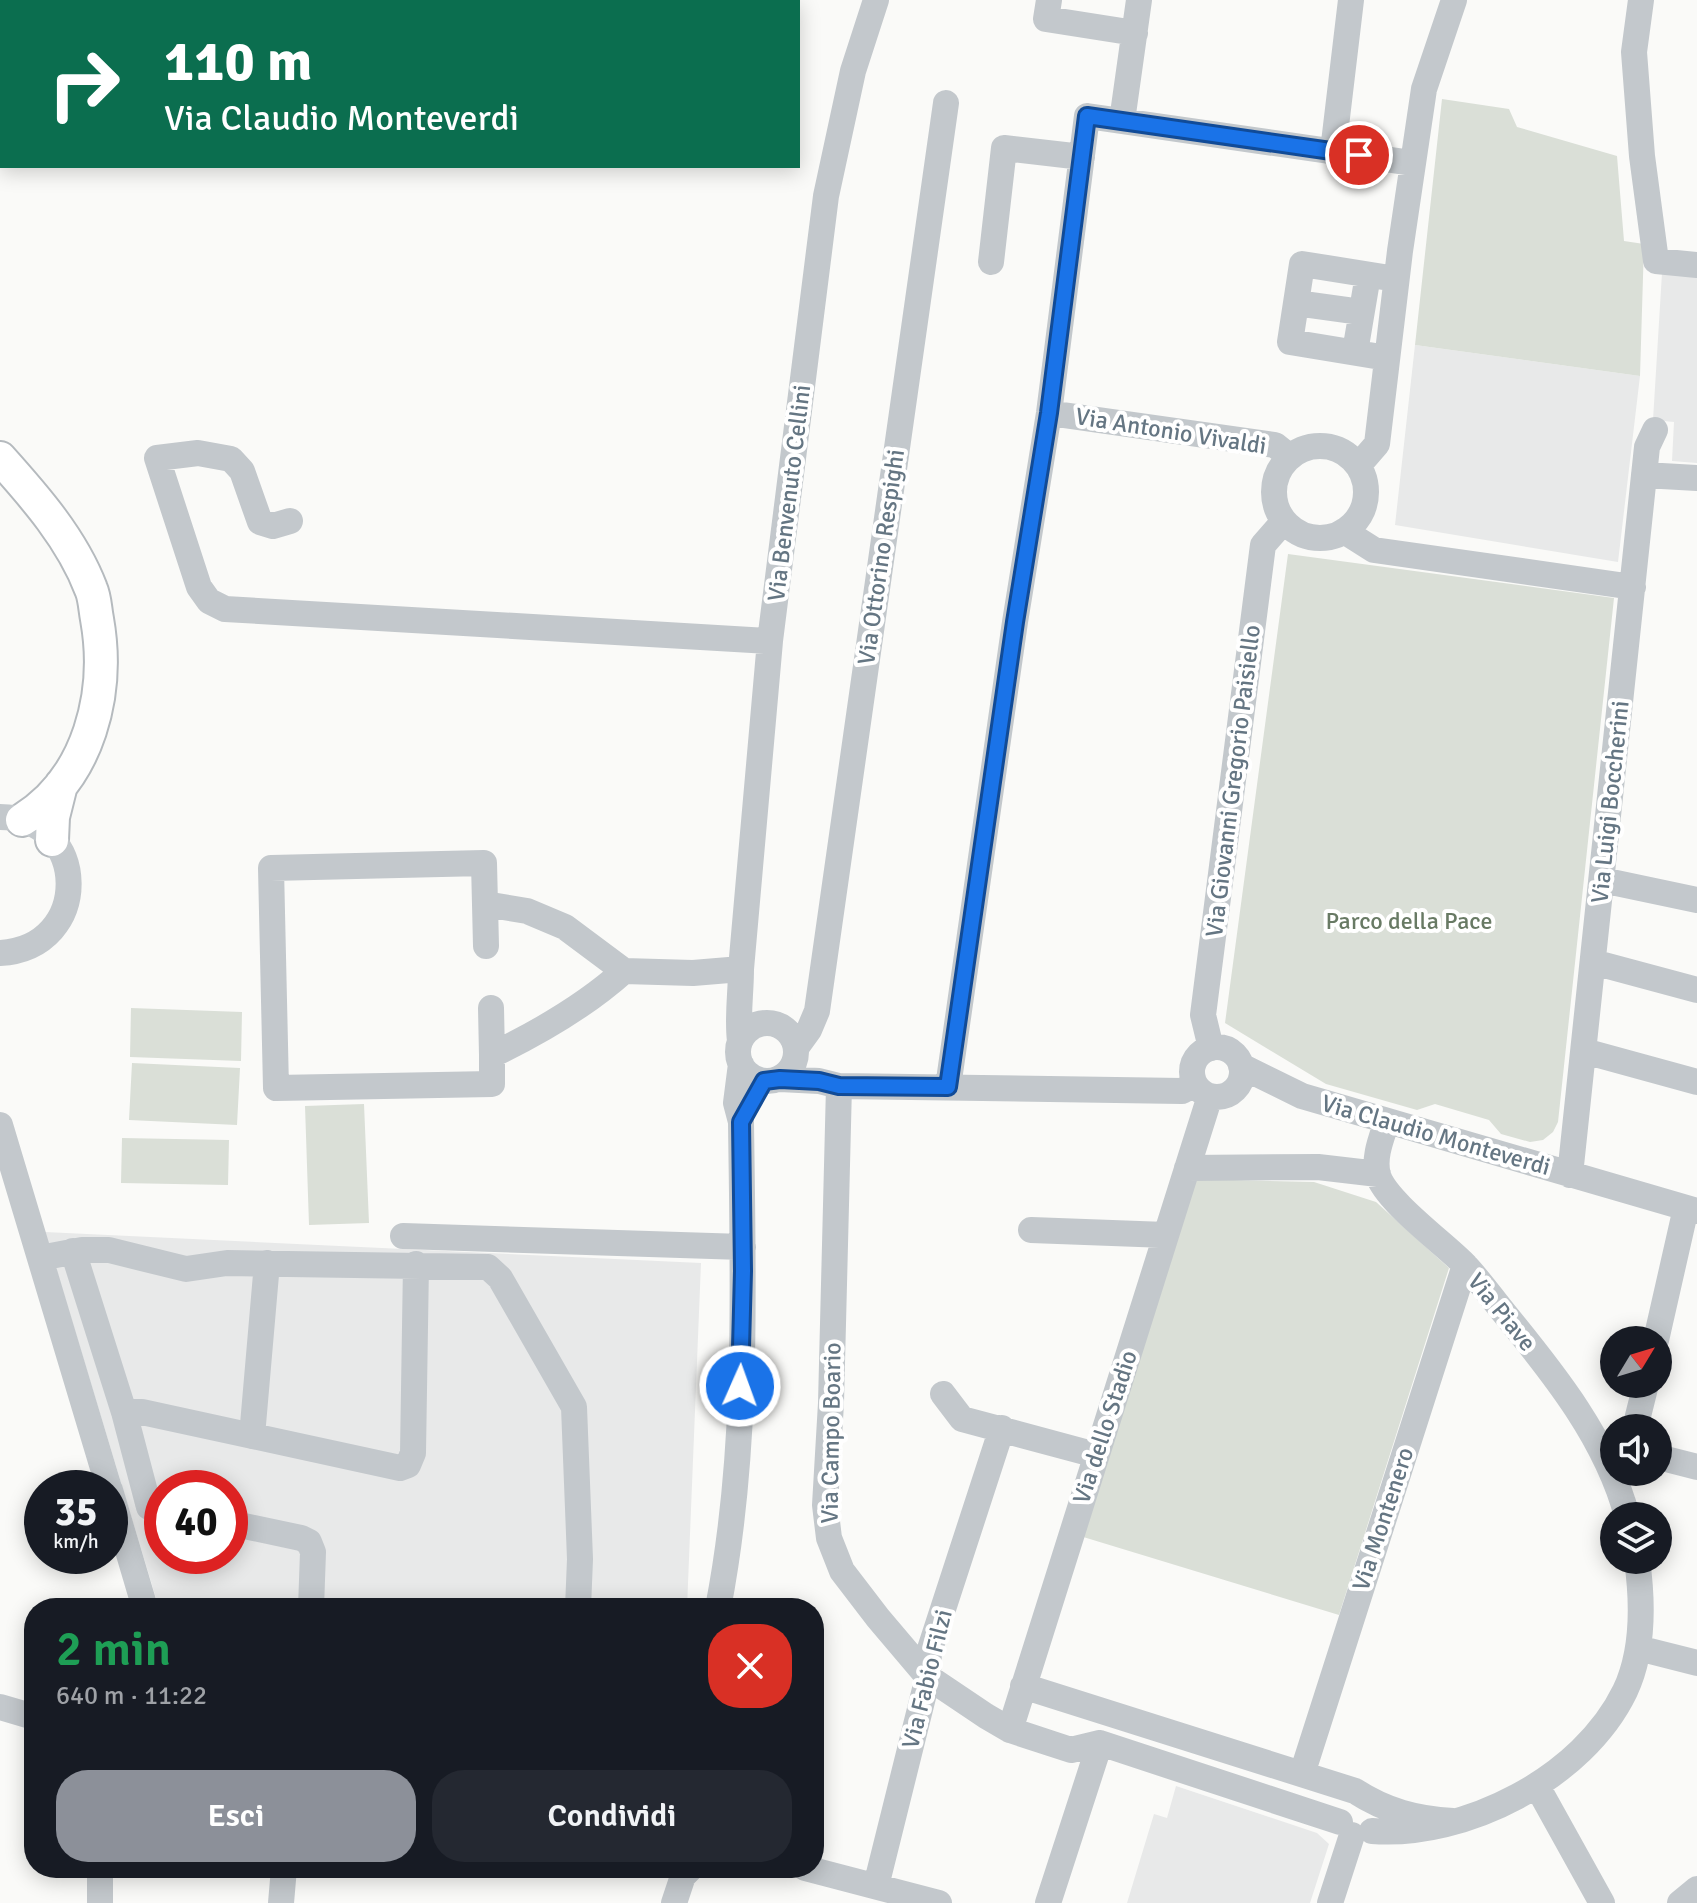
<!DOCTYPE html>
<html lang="it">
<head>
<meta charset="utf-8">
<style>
  :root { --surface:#171b24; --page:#242831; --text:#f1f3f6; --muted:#9ea1a6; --accent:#8c9099 }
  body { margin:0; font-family:Signika,sans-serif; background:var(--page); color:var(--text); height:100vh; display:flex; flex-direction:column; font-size:30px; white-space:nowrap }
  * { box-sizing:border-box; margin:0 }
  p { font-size:26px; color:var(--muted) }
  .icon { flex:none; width:44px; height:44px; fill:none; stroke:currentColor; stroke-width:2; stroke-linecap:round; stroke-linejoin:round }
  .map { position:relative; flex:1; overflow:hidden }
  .drawer { position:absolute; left:24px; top:1598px; width:800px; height:280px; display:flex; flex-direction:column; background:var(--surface); border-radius:32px; box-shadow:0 4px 20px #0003 }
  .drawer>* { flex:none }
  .hud { position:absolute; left:0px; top:0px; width:800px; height:168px; box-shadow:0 4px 20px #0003; background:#0b6e4f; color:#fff; overflow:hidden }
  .needle { width:52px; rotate:52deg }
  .buttons { position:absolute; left:1600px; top:1326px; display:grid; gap:16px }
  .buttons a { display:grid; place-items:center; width:72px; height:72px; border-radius:50%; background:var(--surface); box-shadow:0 4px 20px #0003; font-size:40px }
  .speed { position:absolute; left:24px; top:1470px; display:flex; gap:16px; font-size:40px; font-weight:700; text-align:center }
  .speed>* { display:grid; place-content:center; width:104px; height:104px; border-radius:50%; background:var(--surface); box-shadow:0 4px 20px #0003; line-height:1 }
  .speed small { font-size:20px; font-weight:400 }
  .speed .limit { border:12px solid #d22; background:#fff; color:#111 }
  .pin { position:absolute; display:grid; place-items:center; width:68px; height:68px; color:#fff; margin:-34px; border:4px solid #fff; border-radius:50%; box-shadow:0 2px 8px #0007 }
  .me { position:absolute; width:88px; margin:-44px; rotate:2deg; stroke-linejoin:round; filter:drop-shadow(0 0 6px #0008) }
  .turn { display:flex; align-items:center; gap:28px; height:168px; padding:0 32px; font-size:36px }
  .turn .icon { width:104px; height:104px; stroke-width:2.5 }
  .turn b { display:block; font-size:56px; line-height:68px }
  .round { display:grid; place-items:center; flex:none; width:84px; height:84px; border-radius:32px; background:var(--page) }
  .headline { display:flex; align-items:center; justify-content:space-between; height:136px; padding:0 32px }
  h1 { font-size:48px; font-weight:600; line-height:60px; color:#1e9e55 }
  .cta { display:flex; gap:16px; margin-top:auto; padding:16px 32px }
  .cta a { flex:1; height:92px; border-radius:32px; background:var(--accent); color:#fff; font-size:32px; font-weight:600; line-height:92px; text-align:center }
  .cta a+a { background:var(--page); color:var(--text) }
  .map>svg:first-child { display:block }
  .built { fill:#e8e9e9; fill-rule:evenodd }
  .green { fill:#dadfd7 }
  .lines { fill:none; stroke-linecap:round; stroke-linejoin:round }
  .major-casing { stroke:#b5babe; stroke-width:36 }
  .highway-casing { stroke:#b4b9bd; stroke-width:42 }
  .minor { stroke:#c3c8cc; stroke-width:26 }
  .major { stroke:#fff; stroke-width:32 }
  .highway { stroke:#fff; stroke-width:38 }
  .route-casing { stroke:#114b97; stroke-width:20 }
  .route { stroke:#1a73e8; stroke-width:14 }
  .labels { text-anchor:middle; stroke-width:8; stroke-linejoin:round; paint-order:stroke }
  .street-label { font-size:24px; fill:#657683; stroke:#fff }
  .park-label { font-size:24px; fill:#687a64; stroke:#fff }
</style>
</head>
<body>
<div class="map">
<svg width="1697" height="1903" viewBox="0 0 1697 1903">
  <rect width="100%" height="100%" fill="#fafaf8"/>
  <path class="built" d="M1662,273L1697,276V463L1672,461L1674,422L1653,420Z
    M1415,345L1640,376L1618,562L1395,525Z
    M45,1232L701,1263L687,1608H159ZM162,1488H230V1556H162Z
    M1176,1786L1317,1833L1329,1844L1310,1903H1127L1154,1814L1167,1818Z"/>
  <path class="green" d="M1442,99L1509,109L1517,127L1617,156L1624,241L1644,244L1640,376L1415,345Z
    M1288,554L1614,598L1558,1122L1553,1132L1543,1140L1530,1142L1501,1134L1489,1120L1435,1104L1417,1110L1326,1084L1225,1023Z
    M131,1008L242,1012L241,1061L130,1057Z
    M132,1063L240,1068L237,1125L129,1120Z
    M364,1104L369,1223L309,1225L305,1106Z
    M122,1138L229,1140L228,1185L121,1183Z
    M1195,1179L1314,1182L1376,1202L1449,1268L1339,1615L1080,1536Z"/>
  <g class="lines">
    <defs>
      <path id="major" d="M37,2L39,0
        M0,49L2,47
        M0,458C35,497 72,539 91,589C95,598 95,609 97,619C110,692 90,778 22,820
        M52,840L53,817L61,785"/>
      <path id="highway" d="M0,9L2,7"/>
    </defs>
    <use href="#major" class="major-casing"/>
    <use href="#highway" class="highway-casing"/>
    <path class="minor" d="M1049,0L1046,19L1135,33
      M1641,0L1634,52L1642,156L1656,261L1697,265
      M1122,121L1139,0
      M1333,151L1351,0
      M991,262L1004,148L1082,157
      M1296,303L1361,312
      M1355,352L1368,275
      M1387,358L1290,342L1302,264L1396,279
      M1049,413L1275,445L1290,457
      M1274 492a46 46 0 1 1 92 0a46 46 0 1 1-92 0Z
      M1358,466L1377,444L1400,251L1424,89L1454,0
      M1644,475L1697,478
      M290,521L273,526L260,522L242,471L231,459L198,453L157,458L199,587L209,601L225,609L770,641
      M1344,531L1374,550L1633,587
      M0,817C90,817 93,948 0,953
      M1602,880L1697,900
      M485,904L527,911L565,927L624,971L693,973L741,969
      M486,946L484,863L271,868L276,1088L492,1084V1055C540,1032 585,1006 624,971
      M1593,962L1697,990
      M491,1008L492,1055
      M738 1052a29 29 0 1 1 58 0a29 29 0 1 1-58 0Z
      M740,1041C737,1017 741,994 741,969L770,641L826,196L853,71L876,0
      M1192 1072a25 25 0 1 1 50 0a25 25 0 1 1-50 0Z
      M796,1048L809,1030L817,1011L946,103
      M1211,1048L1203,1015L1263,545L1284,521
      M1584,1051L1697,1082
      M1241,1066L1302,1096L1697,1211
      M780,1079L819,1081L839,1086L1182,1091L1195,1084
      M839,1086L831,1403L825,1505L829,1538L842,1571L878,1618L928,1677L986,1716L1010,1730L1071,1750L1100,1743
      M948,1087L1015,622L1049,413L1087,116L1412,163
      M1387,1121C1382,1137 1373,1157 1378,1175C1385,1200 1442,1242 1462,1262C1478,1278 1491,1297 1505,1314C1554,1374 1607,1440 1627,1516
      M0,1125L109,1488
      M1187,1168L1318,1167L1378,1174
      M1570,1175L1647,447L1655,430
      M1031,1230L1166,1235
      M403,1236L743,1247
      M73,1251L124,1412L149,1507
      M40,1258L82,1250H109L186,1269L227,1263L488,1267L500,1278L574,1407L580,1559L578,1608
      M1656,1340L1686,1208
      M943,1394L962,1419L1096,1455
      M124,1412H142L400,1468L408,1465L413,1453L416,1264
      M1635,1428L1646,1384
      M252,1436L267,1263
      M1658,1457L1697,1467
      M110,1490L145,1608
      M230,1523L301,1538L309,1542L313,1552L311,1608
      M718,1608C749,1449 743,1283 741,1122L736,1103L741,1064
      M1638,1648L1697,1663
      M1023,1686L1355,1791C1386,1811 1416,1819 1453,1821
      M0,1707L34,1717
      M1010,1730L1210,1096
      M1100,1743L1340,1822
      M1302,1774L1465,1265
      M1537,1786L1602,1903
      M1372,1831C1465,1838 1583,1778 1625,1691C1644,1651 1643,1603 1637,1560
      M100,1868V1903
      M805,1868L939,1903
      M876,1886L928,1677L929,1652L1002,1428
      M281,1903L284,1868
      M674,1903L683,1876L691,1868
      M1048,1903L1100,1743
      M1330,1903L1352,1835
      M1680,1903L1697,1889"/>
    <use href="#major" class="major"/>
    <use href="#highway" class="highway"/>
  </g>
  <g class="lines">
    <defs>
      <path id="route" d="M740,1386L743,1271L741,1122L764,1081L780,1079L819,1081L839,1086L948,1087L1015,622L1049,413L1087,116L1359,155"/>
    </defs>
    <use href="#route" class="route-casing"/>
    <use href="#route" class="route"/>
  </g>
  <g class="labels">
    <g class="street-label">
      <text transform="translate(1171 431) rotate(9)" y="8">Via Antonio Vivaldi</text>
      <text transform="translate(789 493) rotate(-83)" y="8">Via Benvenuto Cellini</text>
      <text transform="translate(881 557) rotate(-82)" y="8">Via Ottorino Respighi</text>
      <text transform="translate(1233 781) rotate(-83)" y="8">Via Giovanni Gregorio Paisiello</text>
      <text transform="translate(1610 802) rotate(-84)" y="8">Via Luigi Boccherini</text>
      <text transform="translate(1436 1135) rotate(16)" y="8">Via Claudio Monteverdi</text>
      <text transform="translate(1502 1312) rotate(51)" y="8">Via Piave</text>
      <text transform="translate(1105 1427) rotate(-72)" y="8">Via dello Stadio</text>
      <text transform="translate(831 1433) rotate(-89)" y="8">Via Campo Boario</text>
      <text transform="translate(1383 1519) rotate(-72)" y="8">Via Montenero</text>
      <text transform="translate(927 1679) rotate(-76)" y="8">Via Fabio Filzi</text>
    </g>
    <g class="park-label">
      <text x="1409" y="929">Parco della Pace</text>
    </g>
  </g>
</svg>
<div class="buttons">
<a><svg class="needle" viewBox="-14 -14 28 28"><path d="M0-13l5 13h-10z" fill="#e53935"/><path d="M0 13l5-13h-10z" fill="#9ea1a6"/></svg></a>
<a><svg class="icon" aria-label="sound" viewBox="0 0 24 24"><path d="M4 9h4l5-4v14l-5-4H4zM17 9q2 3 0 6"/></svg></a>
<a><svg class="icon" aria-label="layers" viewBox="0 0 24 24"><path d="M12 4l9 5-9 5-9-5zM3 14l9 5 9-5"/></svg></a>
</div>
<div class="speed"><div>35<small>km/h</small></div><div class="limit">40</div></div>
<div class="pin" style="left:1359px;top:155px;background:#d93025"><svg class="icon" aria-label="arrive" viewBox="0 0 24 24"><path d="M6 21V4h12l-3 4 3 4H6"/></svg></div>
<svg class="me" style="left:740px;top:1386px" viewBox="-20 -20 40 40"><circle r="17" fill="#1a73e8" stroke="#fff" stroke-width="3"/><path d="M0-11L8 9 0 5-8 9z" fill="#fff"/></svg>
<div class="hud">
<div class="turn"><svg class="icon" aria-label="right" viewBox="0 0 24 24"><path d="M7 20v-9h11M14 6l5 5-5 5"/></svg><div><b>110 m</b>Via Claudio Monteverdi</div></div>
</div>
<section class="drawer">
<div class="headline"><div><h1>2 min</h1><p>640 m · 11:22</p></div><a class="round" style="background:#d93025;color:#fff"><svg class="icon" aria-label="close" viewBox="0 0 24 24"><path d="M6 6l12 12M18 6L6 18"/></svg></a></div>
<div class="cta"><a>Esci</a><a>Condividi</a></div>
</section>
</div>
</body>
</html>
